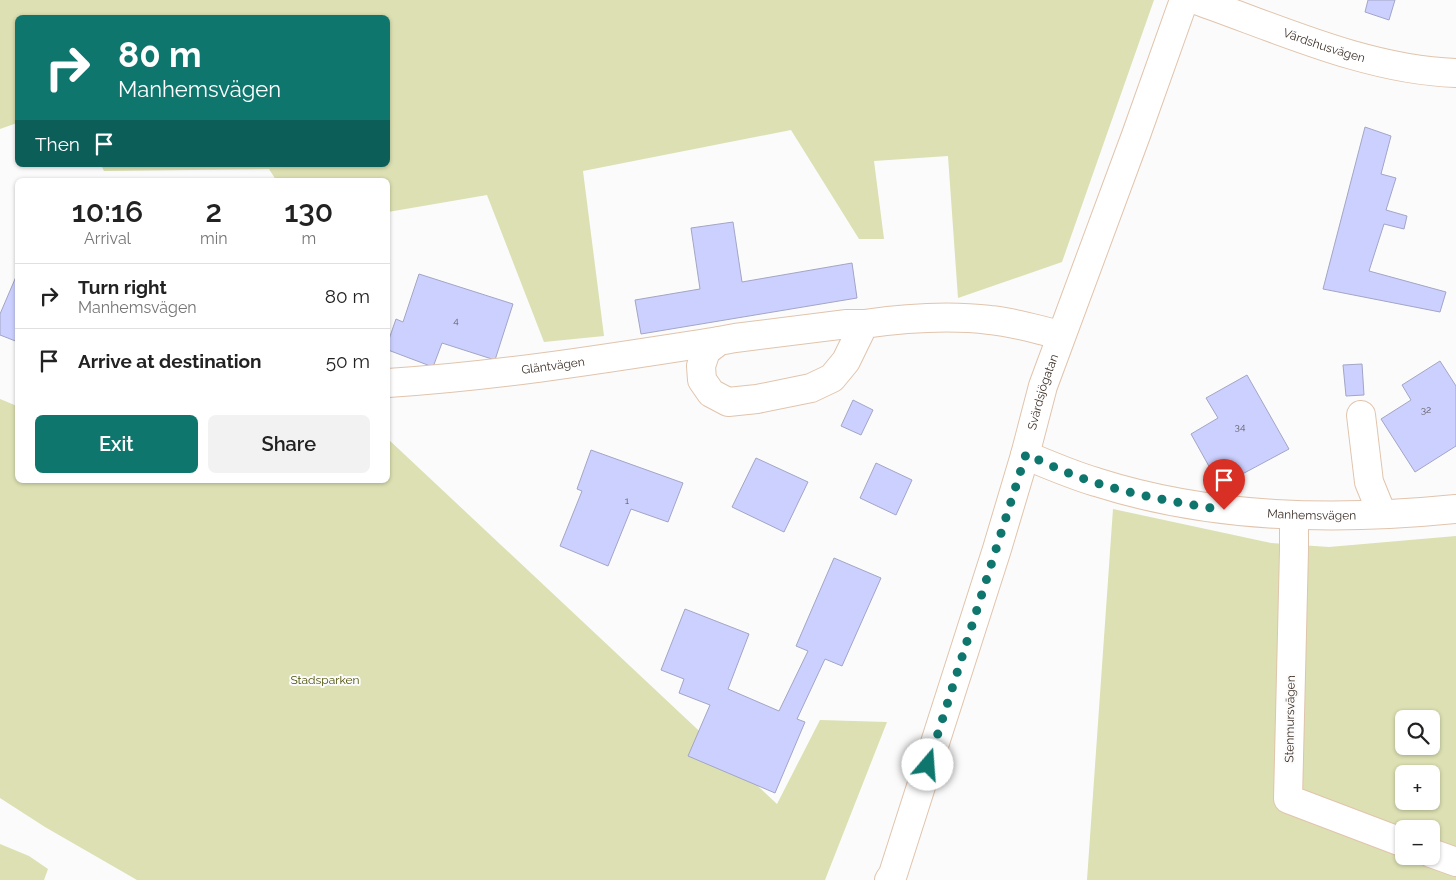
<!DOCTYPE html>
<html lang="en">
<head>
<meta charset="utf-8">
<style>
  :root { --surface:#fff; --page:#f2f2f2; --text:#222; --muted:#767676; --line:#e0e0e0; --accent:#0f766e }
  body { margin:0; font-family:Raleway,sans-serif; background:var(--page); color:var(--text); height:100vh; display:flex; flex-direction:column; font-size:19px; white-space:nowrap }
  * { box-sizing:border-box; margin:0 }
  p { font-size:16px; color:var(--muted) }
  .icon { flex:none; width:28px; height:28px; fill:none; stroke:currentColor; stroke-width:2; stroke-linecap:round; stroke-linejoin:round }
  .map { position:relative; flex:1; overflow:hidden }
  .drawer { position:absolute; left:15px; top:178px; width:375px; height:305px; display:flex; flex-direction:column; background:var(--surface); border-radius:8px; box-shadow:0 1px 4px #0004 }
  .drawer>* { flex:none }
  .top-card { position:absolute; left:15px; top:15px; width:375px; height:152px; border-radius:8px; box-shadow:0 1px 4px #0004; background:#0f766e; color:#fff; overflow:hidden }
  .fabs { position:absolute; left:1395px; top:710px; display:grid; gap:10px }
  .fabs a { display:grid; place-items:center; width:45px; height:45px; border-radius:8px; background:var(--surface); box-shadow:0 1px 4px #0004; font-size:25px }
  .pin { position:absolute; display:grid; place-items:center; width:42px; height:42px; color:#fff; margin:-51px -21px; border-radius:50% 50% 50% 0; rotate:-45deg; box-shadow:0 0 5px #0007 }
  .pin .icon { rotate:45deg }
  .me { position:absolute; width:55px; margin:-28px; rotate:18deg; stroke-linejoin:round; filter:drop-shadow(0 0 4px #0008) }
  .turn { display:flex; align-items:center; gap:18px; height:105px; padding:0 20px; font-size:22px }
  .turn .icon { width:65px; height:65px; stroke-width:2.5 }
  .turn b { display:block; font-size:35px; line-height:42px }
  .then { display:flex; align-items:center; height:48px; padding:0 20px; background:#0003; gap:10px; font-size:19px }
  .eta { display:flex; justify-content:space-evenly; align-items:center; height:85px; text-align:center }
  .eta b { font-size:30px; font-weight:600; line-height:35px }
  .button { display:flex; gap:10px; margin-top:auto; padding:10px 20px }
  .button a { flex:1; height:58px; border-radius:8px; background:var(--accent); color:#fff; font-size:20px; font-weight:600; line-height:58px; text-align:center }
  .button a+a { background:var(--page); color:var(--text) }
  ul { padding:0; list-style:none }
  li { display:flex; align-items:center; gap:15px; height:65px; padding:0 20px; border-top:1px solid var(--line) }
  li div { flex:1 }
  li b { display:block; font-size:19px }
  li em { font-style:normal }
  .map>svg:first-child { display:block }
  .green { fill:#dce0b2; fill-rule:evenodd }
  .building { fill:#ccd0fe; stroke:#a2a5c5 }
  .lines { fill:none; stroke-linecap:round; stroke-linejoin:round }
  .minor-casing { stroke:#e1c4ac; stroke-width:30 }
  .minor { stroke:#fff; stroke-width:28 }
  .route { stroke:#0f766e; stroke-width:9; stroke-dasharray:0 16.2 }
  .labels { text-anchor:middle; stroke-width:4; stroke-linejoin:round; paint-order:stroke }
  .number-label { font-size:10px; fill:#61595e }
  .street-label { font-size:12px; fill:#3d3128; stroke:#fbfbfb }
  .park-label { font-size:12px; fill:#4e5108; stroke:#fbfbfb }
</style>
</head>
<body>
<div class="map">
<svg width="1456" height="880" viewBox="0 0 1456 880">
  <rect width="100%" height="100%" fill="#fbfbfb"/>
  <path class="green" d="M0,0H1154L1062,262L958,298L948,156L874,161L884,239H859L791,130L583,171L604,336L544,342L487,195L388,212V180H276L269,169L104,171L101,165H388V18H18L17,123L0,129Z
    M0,399L17,406L18,480H388V439L777,804L820,720L887,722L825,880H137L45,827L0,798Z
    M1113,509L1271,543L1329,547L1456,536V880H1087ZM1404,719H1431V746H1404ZM1404,774H1431V801H1404ZM1404,829H1431V856H1404Z
    M0,844L29,856L48,869L44,880H0Z"/>
  <path class="building" d="M1368,0H1395L1389,20L1365,12Z
    M1365,127L1391,136L1381,174L1396,178L1386,210L1407,216L1404,229L1384,224L1369,271L1446,292L1440,312L1323,289Z
    M733,222L742,282L852,263L857,298L641,334L635,300L700,289L691,228Z
    M18,272V342L0,335V314Z
    M419,274L513,304L495,360L442,343L433,367L388,350V342L396,319L403,322Z
    M1440,361L1456,386V446L1415,472L1381,419L1411,400L1402,385Z
    M1362,364L1364,395L1346,396L1343,365Z
    M1247,375L1289,449L1220,486L1191,434L1218,418L1206,398Z
    M853,400L873,410L861,435L841,426Z
    M591,450L683,483L668,522L631,509L608,566L560,546L582,491L577,489Z
    M756,458L808,482L784,532L732,507Z
    M876,463L912,480L896,515L860,498Z
    M834,558L881,578L842,666L825,659L797,719L805,722L775,793L688,756L710,705L679,693L684,679L661,670L685,609L749,634L728,689L779,711L808,651L796,646Z"/>
  <g class="lines">
    <defs>
      <g id="minor">
        <path id="s1" d="M1196,0C1279,29 1367,70 1456,73"/>
        <path d="M864,324H847L735,338L719,341L706,351L701,366L702,380L711,393L728,402L757,399L811,388L832,378L846,361L864,324C906,318 948,315 990,320C1014,322 1038,330 1061,335"/>
        <path id="s2" d="M388,383C499,376 609,358 719,341"/>
        <path d="M1361,415L1369,482L1382,514"/>
        <path id="s3" d="M1025,455C1049,465 1072,475 1096,482C1212,519 1336,521 1456,509"/>
        <path d="M1294,515V550L1288,799L1404,843"/>
        <path d="M1431,853L1456,862"/>
        <path id="s4" d="M889,880L893,874L997,549L1025,455L1043,386L1136,135L1184,0"/>
      </g>
    </defs>
    <use href="#minor" class="minor-casing"/>
    <use href="#minor" class="minor"/>
  </g>
  <g class="lines">
    <path class="route" d="M928,765L1026,454C1041,461 1056,468 1071,474C1120,493 1173,502 1224,510"/>
  </g>
  <g class="labels">
    <g class="number-label">
      <text x="456" y="324">4</text>
      <text x="1426" y="413">32</text>
      <text x="1240" y="430">34</text>
      <text x="627" y="504">1</text>
    </g>
    <g class="street-label">
      <text dy="4" stroke="none"><textPath href="#s1" startOffset="136">Värdshusvägen</textPath></text>
      <text dy="4" stroke="none"><textPath href="#s2" startOffset="166">Gläntvägen</textPath></text>
      <text dy="4" stroke="none"><textPath href="#s4" startOffset="512">Svärdsjögatan</textPath></text>
      <text dy="4" stroke="none"><textPath href="#s3" startOffset="295">Manhemsvägen</textPath></text>
      <text transform="translate(1290 719) rotate(-89)" y="4">Stenmursvägen</text>
    </g>
    <g class="park-label">
      <text x="325" y="684">Stadsparken</text>
    </g>
  </g>
</svg>
<div class="fabs">
<a><svg class="icon" aria-label="search" viewBox="0 0 24 24"><circle cx="10" cy="10" r="6"/><path d="M15 15l6 6"/></svg></a>
<a>+</a>
<a>−</a>
</div>
<div class="pin" style="left:1224px;top:510px;background:#d93025"><svg class="icon" aria-label="arrive" viewBox="0 0 24 24"><path d="M6 21V4h12l-3 4 3 4H6"/></svg></div>
<svg class="me" style="left:928px;top:765px" viewBox="-20 -20 40 40"><circle r="19" fill="#fff"/><path d="M0-13L10 11 0 6-10 11z" fill="#0f766e"/></svg>
<div class="top-card">
<div class="turn"><svg class="icon" aria-label="right" viewBox="0 0 24 24"><path d="M7 20v-9h11M14 6l5 5-5 5"/></svg><div><b>80 m</b>Manhemsvägen</div></div>
<div class="then">Then<svg class="icon" aria-label="arrive" viewBox="0 0 24 24"><path d="M6 21V4h12l-3 4 3 4H6"/></svg></div>
</div>
<section class="drawer">
<div class="eta">
<div><b>10:16</b><p>Arrival</p></div>
<div><b>2</b><p>min</p></div>
<div><b>130</b><p>m</p></div>
</div>
<ul>
<li><svg class="icon" aria-label="right" viewBox="0 0 24 24"><path d="M7 20v-9h11M14 6l5 5-5 5"/></svg><div><b>Turn right</b><p>Manhemsvägen</p></div><em>80 m</em></li>
<li><svg class="icon" aria-label="arrive" viewBox="0 0 24 24"><path d="M6 21V4h12l-3 4 3 4H6"/></svg><div><b>Arrive at destination</b></div><em>50 m</em></li>
</ul>
<div class="button"><a>Exit</a><a>Share</a></div>
</section>
</div>
</body>
</html>
